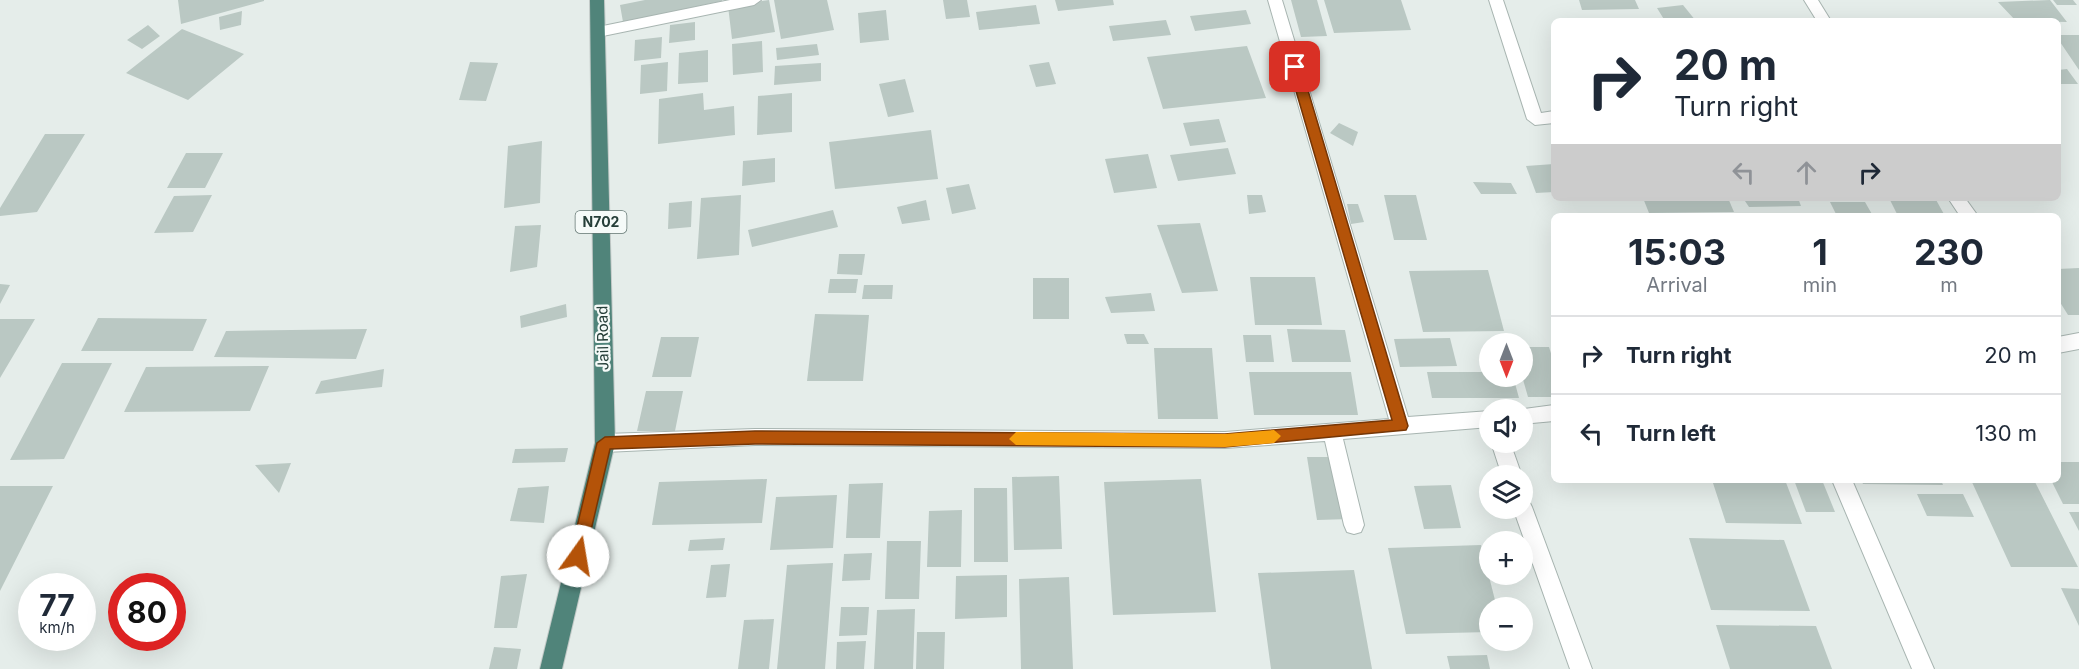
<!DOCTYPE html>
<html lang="en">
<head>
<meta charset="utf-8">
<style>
  :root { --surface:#fff; --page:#f6f6f7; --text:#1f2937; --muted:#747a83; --line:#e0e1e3 }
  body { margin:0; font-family:Inter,sans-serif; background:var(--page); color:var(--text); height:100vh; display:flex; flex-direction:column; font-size:22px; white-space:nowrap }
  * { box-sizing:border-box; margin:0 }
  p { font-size:20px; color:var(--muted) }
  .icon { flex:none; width:33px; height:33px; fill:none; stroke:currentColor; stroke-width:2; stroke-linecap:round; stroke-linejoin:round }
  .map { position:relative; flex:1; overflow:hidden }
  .details { position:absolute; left:1551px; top:213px; width:510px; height:270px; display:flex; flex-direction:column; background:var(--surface); border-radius:9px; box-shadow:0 6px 24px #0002 }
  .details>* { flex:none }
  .banner { position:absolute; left:1551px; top:18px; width:510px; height:183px; border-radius:9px; box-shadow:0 6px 24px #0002; background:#fff; color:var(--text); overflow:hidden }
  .needle { width:39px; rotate:180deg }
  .controls { position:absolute; left:1479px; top:333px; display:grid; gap:12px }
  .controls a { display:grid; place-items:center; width:54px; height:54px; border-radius:50%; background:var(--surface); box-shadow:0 6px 24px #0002; font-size:30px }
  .speed { position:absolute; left:18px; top:573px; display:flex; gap:12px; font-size:30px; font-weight:700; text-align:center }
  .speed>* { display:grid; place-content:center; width:78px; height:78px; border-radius:50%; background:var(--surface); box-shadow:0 6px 24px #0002; line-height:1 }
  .speed small { font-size:15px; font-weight:400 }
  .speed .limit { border:9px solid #d22; background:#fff; color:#111 }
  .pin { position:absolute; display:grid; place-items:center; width:51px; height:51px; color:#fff; margin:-26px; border-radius:12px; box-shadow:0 3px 9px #0006 }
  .me { position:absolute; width:66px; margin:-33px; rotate:13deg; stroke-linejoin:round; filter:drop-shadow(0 0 4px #0008) }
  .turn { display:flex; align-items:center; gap:21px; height:126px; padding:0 24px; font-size:27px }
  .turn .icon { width:78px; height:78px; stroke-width:2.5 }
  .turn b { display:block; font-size:42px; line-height:51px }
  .lanes { display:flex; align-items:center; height:57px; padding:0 24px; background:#0003; justify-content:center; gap:30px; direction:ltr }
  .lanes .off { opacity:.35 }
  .eta { display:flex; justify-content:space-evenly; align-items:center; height:102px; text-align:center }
  .eta b { font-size:36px; font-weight:700; line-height:42px }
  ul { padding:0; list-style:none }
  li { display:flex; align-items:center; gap:18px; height:78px; padding:0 24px; border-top:2px solid var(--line) }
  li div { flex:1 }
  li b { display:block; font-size:22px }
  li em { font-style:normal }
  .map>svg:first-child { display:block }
  .building { fill:#bac8c3 }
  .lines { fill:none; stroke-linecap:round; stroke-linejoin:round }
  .minor-casing { stroke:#a8b5b1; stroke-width:2 }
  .trunk-casing { stroke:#c2c9c7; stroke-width:2 }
  .minor { fill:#fff; fill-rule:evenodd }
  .trunk { fill:#50847a; fill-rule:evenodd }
  .route { fill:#b45309; stroke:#753606; stroke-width:1.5 }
  .slow { fill:#f59e0b }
  .labels { text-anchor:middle; stroke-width:4.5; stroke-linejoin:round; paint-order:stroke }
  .shield { fill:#f5faf8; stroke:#637672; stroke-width:1.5 }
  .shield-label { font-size:14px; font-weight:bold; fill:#253e38 }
  .street-label { font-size:15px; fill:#253e38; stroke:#f5faf8 }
</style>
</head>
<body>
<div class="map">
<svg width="2079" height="669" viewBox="0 0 2079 669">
  <rect width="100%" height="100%" fill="#e5edea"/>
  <path class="building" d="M178,0H264V1L181,24Z
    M645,0H722V1L623,22L620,5Z
    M769,0L775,32L732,39L728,6Z
    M774,0H827L834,30L781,39Z
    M943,0H967L970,17L946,19Z
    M1055,0H1113L1114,5L1058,11Z
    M1291,0H1317L1327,36L1301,37Z
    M1324,0H1401L1411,30L1334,33Z
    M1579,0H1635L1639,9L1582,10Z
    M2050,0L2067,22L2016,21L1998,2Z
    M2053,0H2073L2077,5H2057Z
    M1036,5L1040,24L979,30L976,12Z
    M1683,5L1696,21H1665L1657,8Z
    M886,10L889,40L860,43L858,13Z
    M1246,10L1251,24L1195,31L1190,16Z
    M242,11L241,25L220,30L219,17Z
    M1166,20L1171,35L1113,41L1109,26Z
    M695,22V40L669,43L670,25Z
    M148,25L160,36L142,49L127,40Z
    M182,29L244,54L188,100L126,73Z
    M2058,35H2079V70L2058,39Z
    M662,37L661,58L634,61L635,40Z
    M762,41L763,72L733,75L732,44Z
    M817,44L819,55L777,60L776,48Z
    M1247,46L1266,98L1163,109L1147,57Z
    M708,50V82L678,84L679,53Z
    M470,62L498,63L486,101L459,100Z
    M668,62L667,91L640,94L641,65Z
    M1049,62L1056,84L1036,87L1029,65Z
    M821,63V81L774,85L775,66Z
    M2067,69L2078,84H2058V70Z
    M905,79L914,112L888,117L879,84Z
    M703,93L704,110L734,106L735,135L658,144L659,99Z
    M792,93V132L757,135L758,96Z
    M1219,119L1226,142L1190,146L1183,123Z
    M1339,123L1358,132L1353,146L1330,133Z
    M931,130L938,179L835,189L829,142Z
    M45,134H85L37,212L0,216V208Z
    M542,141L540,203L504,208L508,146Z
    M1228,148L1236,174L1178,181L1170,155Z
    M186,153H223L205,188H167Z
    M1148,154L1157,188L1114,193L1105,159Z
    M775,158V182L742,186L743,161Z
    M1554,164V192L1536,193L1526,166Z
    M1473,182L1511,183L1517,194H1481Z
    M969,184L976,209L952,214L946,188Z
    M212,195L193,232L154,233L174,196Z
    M741,195L739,255L697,259L701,198Z
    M1247,195H1262L1266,212L1249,214Z
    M1384,195H1416L1427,240H1394Z
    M1643,198H1728L1734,212L1649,213Z
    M1743,198H1798L1801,206L1749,207Z
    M1889,198H1935L1945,216H1898Z
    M926,200L930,220L902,224L897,207Z
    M692,201L691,227L668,229L669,203Z
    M1830,202H1865L1873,216H1837Z
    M1347,204H1358L1364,222L1351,224Z
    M833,210L838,227L752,247L748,230Z
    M1200,223L1218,291L1182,293L1157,225Z
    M541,225L537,267L510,272L515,226Z
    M839,254H865L862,275L837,274Z
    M2079,268V315H2068L2058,299V269Z
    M1488,270L1504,331L1423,332L1409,271Z
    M1250,277H1315L1322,325H1255Z
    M1033,278H1069V319H1033Z
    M830,279H858L856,293H828Z
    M0,284L10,285L0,304Z
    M864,285H893L892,299H862Z
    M1151,293L1155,311L1111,313L1105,297Z
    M566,304L567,317L521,328L520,316Z
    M815,314L869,315L863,381H807Z
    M98,318L207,319L193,351H81Z
    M0,319H35L0,378Z
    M367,329L356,359L214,357L226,331Z
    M1287,329L1345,330L1351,362H1292Z
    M1124,334H1144L1149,344H1127Z
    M1243,335H1271L1274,362H1246Z
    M661,337H699L691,377H652Z
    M1450,338L1457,366L1400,367L1394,339Z
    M1522,347H1549L1554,363V397H1528L1522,376Z
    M1154,348H1212L1218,419H1158Z
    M62,363H112L64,459L10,460Z
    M269,366L250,411L124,412L146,367Z
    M384,369L382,387L315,394L321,381Z
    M1249,372H1351L1358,415H1254Z
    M1427,372H1490V376H1513L1519,398H1432Z
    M646,391H683L675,431H637Z
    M568,448L565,462L512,463L515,449Z
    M1307,457H1338L1350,519L1317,520Z
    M2058,462H2079V504H2063L2051,480H2058Z
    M291,463L279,493L255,465Z
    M1059,476L1062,549L1014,550L1012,477Z
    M767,479L762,523L652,525L659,482Z
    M1201,479L1216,612L1113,615L1104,482Z
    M1712,480H1785L1802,524L1726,523Z
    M1794,480H1822L1835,512H1806Z
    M1861,480H1941L1943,485L1863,484Z
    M1971,480H2034L2078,567H2011Z
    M883,483L880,538H846L849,484Z
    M1451,485L1461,528L1424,529L1414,486Z
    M0,486H53L0,591Z
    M549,486L544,523L510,521L518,488Z
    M974,488H1007L1008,562H974Z
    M1917,494H1963L1974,517L1927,516Z
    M837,495L833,548L770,550L776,497Z
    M962,510L961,567H927L929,511Z
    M2069,512H2079V531Z
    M725,538L723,550L688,551L690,540Z
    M1689,538L1784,540L1810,611L1711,610Z
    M887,541H921L919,599H885Z
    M1481,545L1497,608H1490V632L1406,634L1388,548Z
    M872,553L870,580L842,581L844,554Z
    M833,563L825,669H777L787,565Z
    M730,564L726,597L706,598L711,565Z
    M1354,570L1372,669H1271L1258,573Z
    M527,574L517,628H494L501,576Z
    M1007,575V617L955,619L956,576Z
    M1069,577L1073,669H1021L1019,579Z
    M2061,588L2079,589V626Z
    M841,607H869L867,635L839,636Z
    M915,609L913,669H874L877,610Z
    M774,619L769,669H738L744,620Z
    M1716,625L1816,626L1832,669H1730Z
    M917,632H945L944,669H916Z
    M866,641L864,669H836L837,642Z
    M494,647L521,649L517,669H489Z
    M1487,655L1490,669H1450L1447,656Z"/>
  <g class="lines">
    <defs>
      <path id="minor" d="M730,0H761L754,5L598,37L591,32L598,27Z
        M1268,0H1282L1408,417L1490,411V427L1343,439L1364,525L1361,532L1354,534L1347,532L1344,525L1325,441L1225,448L755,445L605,452L598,449L595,443L598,437L605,434L755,429L1225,432L1389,419Z
        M1489,0H1503L1541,113L1554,111V123L1535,125L1527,119Z
        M1804,0H1818L1831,21H1817Z
        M1948,198H1965L1978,216H1960Z
        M2079,333V349L2058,353V337Z
        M1554,405V421L1522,424V410H1517Z
        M1491,442H1510L1522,476H1502Z
        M1832,480H1852L1934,669H1912Z
        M1522,498L1529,501L1532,507L1592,669H1570L1513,508H1522Z"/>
      <path id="trunk" d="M590,0H604L615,443L562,669H540L595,443Z"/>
    </defs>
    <use href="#minor" class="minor-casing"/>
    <use href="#trunk" class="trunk-casing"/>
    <use href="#minor" class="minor"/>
    <use href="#trunk" class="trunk"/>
  </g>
  <path class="route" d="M1295,63L1301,67L1408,426L1406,430L1225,447L755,444L610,449L585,556L583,561L578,563L572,561L570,556L597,443L605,437L755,431L1225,434L1392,420L1289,67Z"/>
  <path class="slow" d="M1274,430L1281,436L1274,443L1225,447L1016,445L1009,439L1016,432L1225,434Z"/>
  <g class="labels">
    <rect class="shield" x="575.5" y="211" width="51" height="22" rx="4.5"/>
    <g class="shield-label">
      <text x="601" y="227">N702</text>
    </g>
    <g class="street-label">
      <text transform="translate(603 338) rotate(-91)" y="5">Jail Road</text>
    </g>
  </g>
</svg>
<div class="controls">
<a><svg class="needle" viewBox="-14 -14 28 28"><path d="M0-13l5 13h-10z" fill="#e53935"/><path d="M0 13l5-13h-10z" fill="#747a83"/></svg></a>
<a><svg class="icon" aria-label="sound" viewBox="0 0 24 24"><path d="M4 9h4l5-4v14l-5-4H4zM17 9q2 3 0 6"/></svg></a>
<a><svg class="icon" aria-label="layers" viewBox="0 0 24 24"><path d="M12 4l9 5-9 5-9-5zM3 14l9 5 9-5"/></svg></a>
<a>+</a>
<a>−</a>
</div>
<div class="speed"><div>77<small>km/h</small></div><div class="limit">80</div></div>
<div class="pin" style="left:1295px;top:67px;background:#d93025"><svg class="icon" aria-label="arrive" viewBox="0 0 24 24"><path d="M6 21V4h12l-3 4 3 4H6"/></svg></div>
<svg class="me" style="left:578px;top:556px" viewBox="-20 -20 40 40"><circle r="19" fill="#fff"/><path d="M0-13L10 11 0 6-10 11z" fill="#b45309"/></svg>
<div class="banner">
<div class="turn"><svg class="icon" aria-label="right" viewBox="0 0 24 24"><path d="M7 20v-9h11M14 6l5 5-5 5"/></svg><div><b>20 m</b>Turn right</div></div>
<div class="lanes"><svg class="icon off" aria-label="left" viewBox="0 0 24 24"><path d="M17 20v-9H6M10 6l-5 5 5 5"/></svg><svg class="icon off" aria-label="ahead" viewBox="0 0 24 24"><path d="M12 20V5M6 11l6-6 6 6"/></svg><svg class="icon" aria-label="right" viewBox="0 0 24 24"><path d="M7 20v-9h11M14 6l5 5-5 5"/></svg></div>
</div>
<section class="details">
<div class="eta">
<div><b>15:03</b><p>Arrival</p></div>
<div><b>1</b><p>min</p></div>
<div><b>230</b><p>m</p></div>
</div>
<ul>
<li><svg class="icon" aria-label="right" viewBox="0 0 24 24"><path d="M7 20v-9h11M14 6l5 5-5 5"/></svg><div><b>Turn right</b></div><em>20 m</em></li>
<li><svg class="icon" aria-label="left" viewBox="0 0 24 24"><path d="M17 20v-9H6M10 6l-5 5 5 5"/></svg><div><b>Turn left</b></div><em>130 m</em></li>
</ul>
</section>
</div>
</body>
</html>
